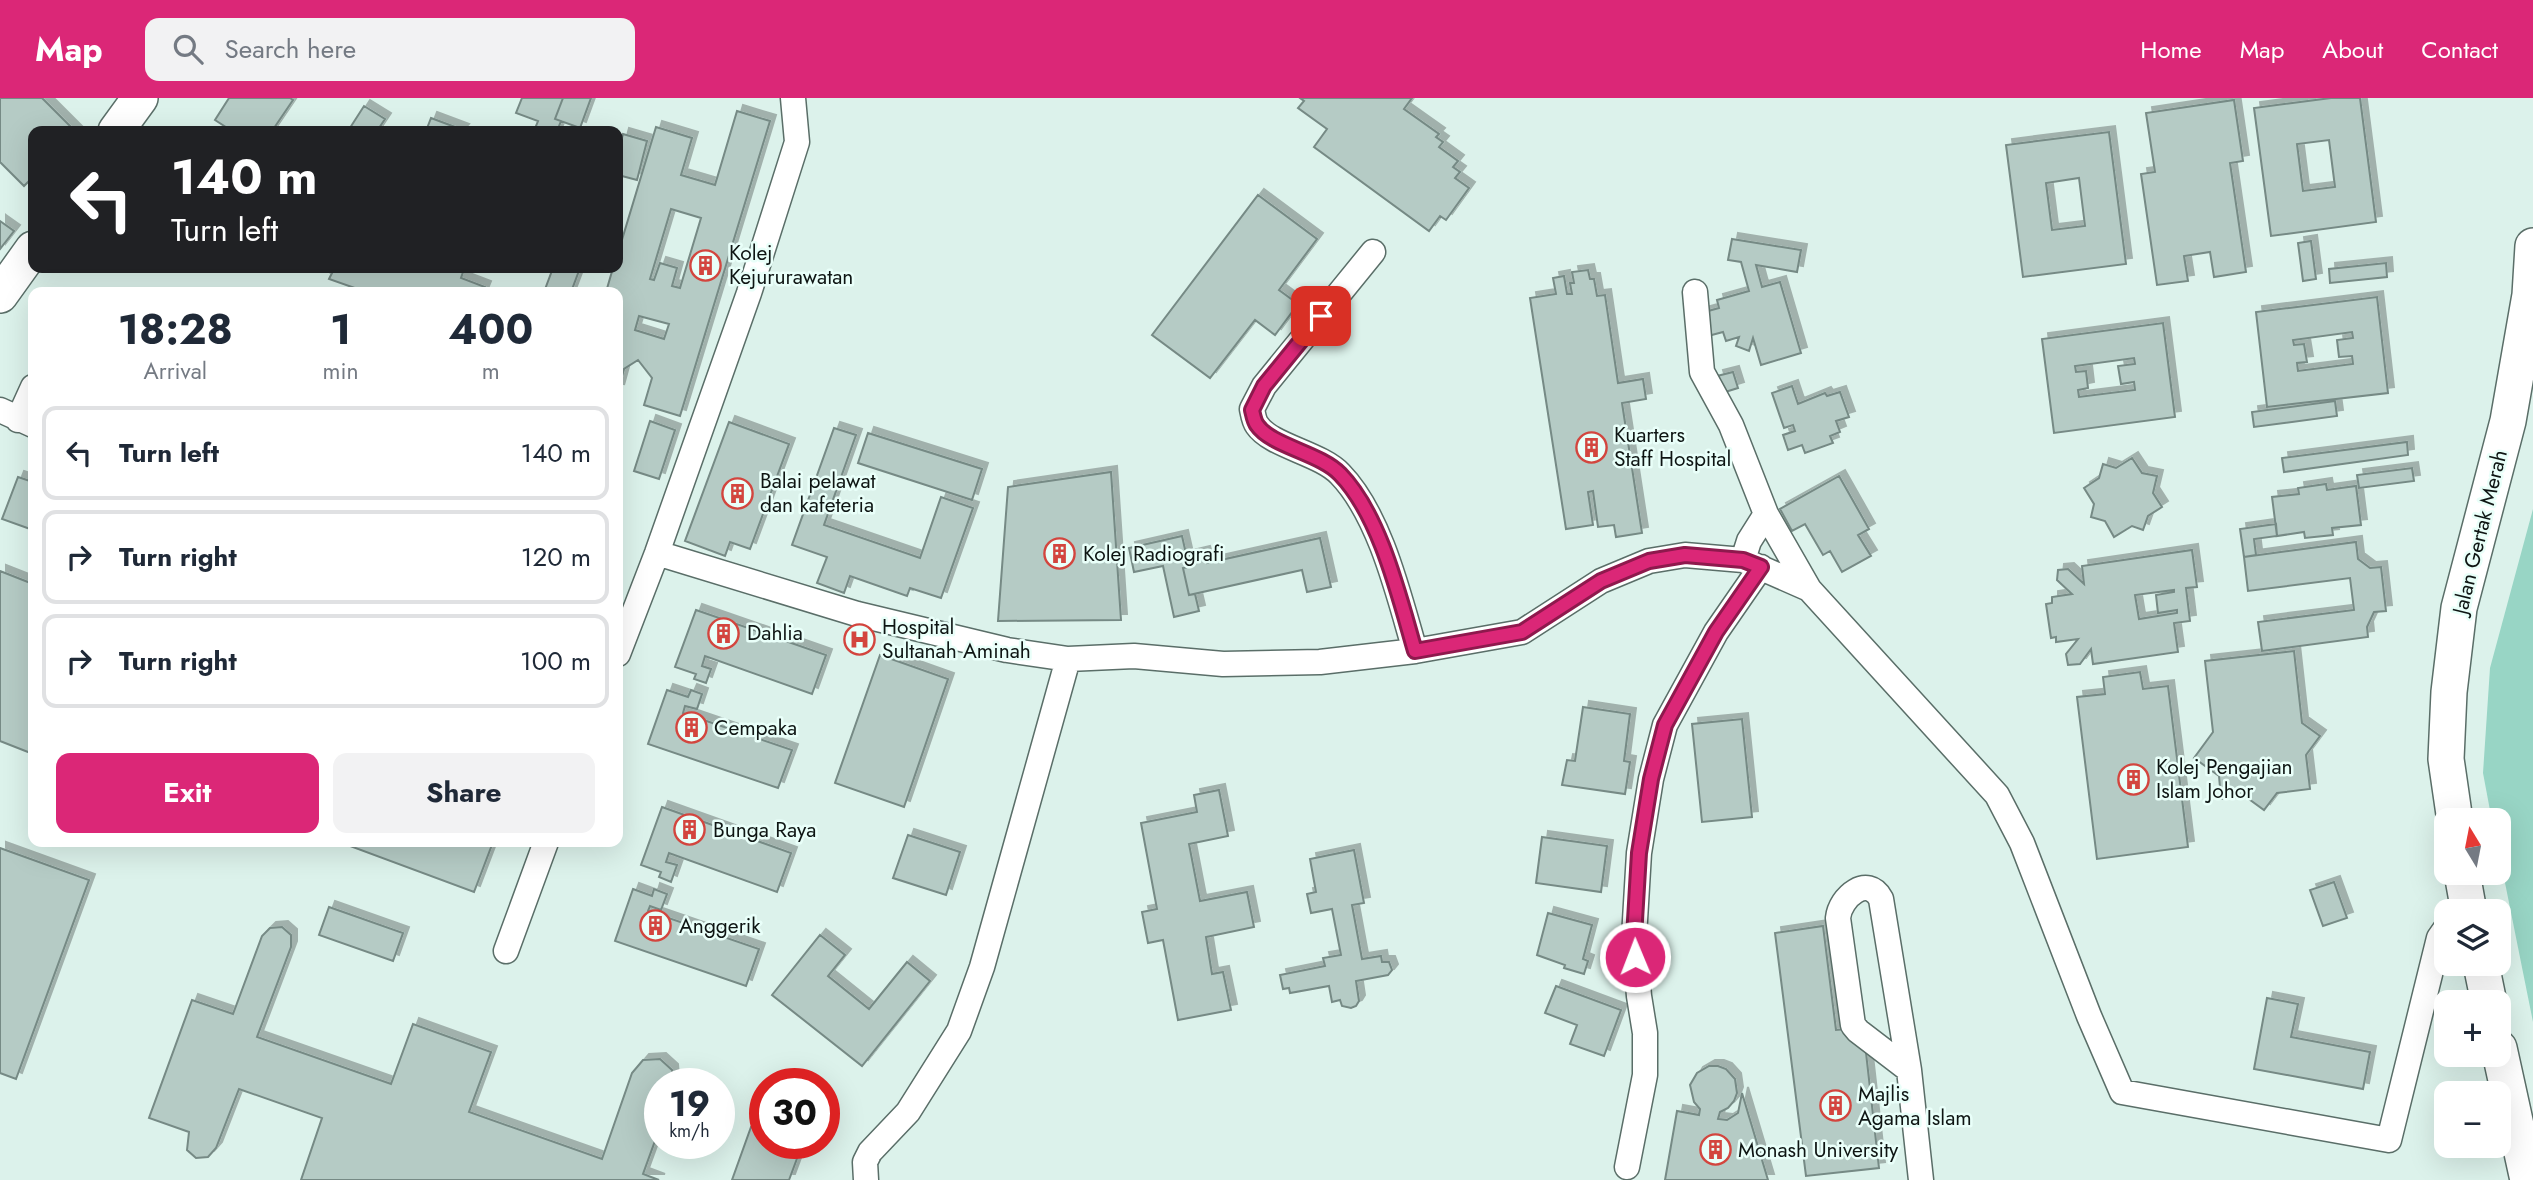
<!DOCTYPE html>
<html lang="en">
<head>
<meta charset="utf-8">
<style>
  :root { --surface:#fff; --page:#f2f2f3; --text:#1f2937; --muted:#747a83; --line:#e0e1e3; --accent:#db2777 }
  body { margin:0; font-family:Jost,sans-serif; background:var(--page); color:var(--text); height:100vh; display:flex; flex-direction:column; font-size:26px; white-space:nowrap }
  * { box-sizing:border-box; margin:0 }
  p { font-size:23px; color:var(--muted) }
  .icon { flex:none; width:38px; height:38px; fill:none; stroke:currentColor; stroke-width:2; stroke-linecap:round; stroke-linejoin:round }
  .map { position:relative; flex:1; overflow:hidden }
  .sheet { position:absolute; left:28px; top:189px; width:595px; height:560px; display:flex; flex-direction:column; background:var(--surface); border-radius:14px; box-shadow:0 7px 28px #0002 }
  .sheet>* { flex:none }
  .banner { position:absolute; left:28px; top:28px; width:595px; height:147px; border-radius:14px; box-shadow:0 7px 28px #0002; background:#202124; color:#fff; overflow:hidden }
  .needle { width:46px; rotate:350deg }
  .buttons { position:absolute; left:2434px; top:710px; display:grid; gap:14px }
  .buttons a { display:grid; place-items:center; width:77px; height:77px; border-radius:14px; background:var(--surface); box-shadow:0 7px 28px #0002; font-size:35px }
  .speed { position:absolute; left:644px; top:970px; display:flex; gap:14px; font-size:35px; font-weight:700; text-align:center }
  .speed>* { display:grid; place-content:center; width:91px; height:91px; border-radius:50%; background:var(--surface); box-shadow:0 7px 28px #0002; line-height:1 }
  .speed small { font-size:18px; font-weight:400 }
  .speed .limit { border:10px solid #d22; background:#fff; color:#111 }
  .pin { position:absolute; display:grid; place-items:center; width:60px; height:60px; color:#fff; margin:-30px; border-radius:14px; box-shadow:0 4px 10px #0006 }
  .me { position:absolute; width:77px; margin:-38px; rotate:359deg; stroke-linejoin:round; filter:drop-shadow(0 0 5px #0008) }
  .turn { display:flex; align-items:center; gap:24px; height:147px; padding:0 28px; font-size:32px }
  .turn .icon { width:91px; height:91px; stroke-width:2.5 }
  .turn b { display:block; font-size:49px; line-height:60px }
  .eta { display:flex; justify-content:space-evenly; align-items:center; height:119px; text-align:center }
  .eta b { font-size:42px; font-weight:700; line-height:49px }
  .primary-button { display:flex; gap:14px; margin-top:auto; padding:14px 28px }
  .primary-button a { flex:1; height:80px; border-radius:14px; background:var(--accent); color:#fff; font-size:28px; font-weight:700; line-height:80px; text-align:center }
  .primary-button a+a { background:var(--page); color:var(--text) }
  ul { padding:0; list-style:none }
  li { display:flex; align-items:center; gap:21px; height:94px; margin:0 14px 10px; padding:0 14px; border:4px solid var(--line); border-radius:14px }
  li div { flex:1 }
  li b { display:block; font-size:26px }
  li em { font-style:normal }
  header { display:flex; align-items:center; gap:42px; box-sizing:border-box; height:98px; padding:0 35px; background:var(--accent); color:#fff }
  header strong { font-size:33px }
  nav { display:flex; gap:38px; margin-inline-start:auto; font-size:24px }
  .search { width:490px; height:63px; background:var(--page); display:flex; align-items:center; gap:18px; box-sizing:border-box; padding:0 24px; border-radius:14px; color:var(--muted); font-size:26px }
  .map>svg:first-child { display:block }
  .green { fill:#98d5c5 }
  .building { fill:#b5cbc5; stroke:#768a85; stroke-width:2; fill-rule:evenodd; filter:url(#shadow) }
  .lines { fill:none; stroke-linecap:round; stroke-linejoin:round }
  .minor-casing { stroke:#5a6e68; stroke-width:27 }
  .secondary-casing { stroke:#5a6e68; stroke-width:38 }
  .minor { stroke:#fff; stroke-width:24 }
  .secondary { stroke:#fff; stroke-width:35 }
  .route-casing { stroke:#8e194d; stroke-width:18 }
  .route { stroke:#db2777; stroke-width:12 }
  .labels { text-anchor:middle; stroke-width:5; stroke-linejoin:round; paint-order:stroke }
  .poi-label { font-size:21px; fill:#0e1513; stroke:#e9fff9; text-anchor:start }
  .street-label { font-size:21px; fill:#0e1513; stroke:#e9fff9 }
</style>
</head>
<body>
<header>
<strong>Map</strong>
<div class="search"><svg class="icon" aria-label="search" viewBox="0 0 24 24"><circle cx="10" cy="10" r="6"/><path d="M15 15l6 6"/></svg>Search here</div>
<nav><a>Home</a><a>Map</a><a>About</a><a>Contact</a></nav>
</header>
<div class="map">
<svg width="2533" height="1082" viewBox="0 0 2533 1082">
  <defs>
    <filter id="shadow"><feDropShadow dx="6" dy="-6" stdDeviation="0" flood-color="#0004"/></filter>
  </defs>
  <rect width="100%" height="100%" fill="#dcf2eb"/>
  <path class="green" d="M2533,411V924L2499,755V723H2492L2483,675L2490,570Z"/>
  <path class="building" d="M0,0H42L75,33H33V79L24,88L0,64Z
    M229,0H290L293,2L272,33H232L215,22Z
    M522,0H563L555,21L561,23L557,33H534L538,23L516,15Z
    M563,0H591L580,30L555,21Z
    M1300,0H1412L1404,11L1439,36L1436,39L1443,44L1439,49L1458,63L1453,69L1460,74L1455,80L1469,90L1446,122L1440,118L1429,133L1314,49L1327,31L1298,10L1304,3Z
    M2331,0H2360L2376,124L2271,138L2254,10ZM2329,42L2335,89L2303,93L2297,46Z
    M2234,2L2243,63L2230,65L2246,174L2214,179L2210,154L2184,158L2188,183L2157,187L2141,76L2155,74L2146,15Z
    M364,8L385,21L377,33H348Z
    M737,13L770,23L680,318L644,307L652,280L638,262L624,271L618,293V194H606L613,170H618V155L656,29L692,40L681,77L715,87ZM671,111L701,120L680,190L672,188L677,170L660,165L654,182L650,181ZM639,218L669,226L664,241L635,232Z
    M431,20L463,32L462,33H426Z
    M2109,34L2126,166L2023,179L2006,47ZM2079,80L2085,128L2052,132L2046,85Z
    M623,36L647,43L637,82L618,77V55Z
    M1258,97L1317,141L1279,192L1298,206L1275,237L1255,222L1210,280L1152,237Z
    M0,123L14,133L0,151Z
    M1732,141L1801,152L1797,174L1756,167L1762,189L1780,184L1801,255L1761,267L1753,240L1749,253L1736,248L1739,239L1726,243L1723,234L1708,238L1701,215L1719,210L1717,202L1749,193L1741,164L1728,162Z
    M2311,143L2316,181L2303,183L2298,145Z
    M2386,165L2387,179L2330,185L2329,171Z
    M318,170H452L463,174L461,180L485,189L483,194H366L329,181L332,175Z
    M553,170H580L571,194H544Z
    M1588,172L1590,181H1594L1597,198L1605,197L1618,285L1643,281L1646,301L1622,305L1642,435L1616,439L1614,427L1598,429L1593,393L1588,394L1593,427L1566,431L1530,200L1556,196L1553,180L1564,178L1567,196H1572L1570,185H1574L1572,174Z
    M2377,199L2388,295L2267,309L2256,214ZM2352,234L2353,240L2337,242L2339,259L2352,258L2353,266L2298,273L2297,265L2307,264L2304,246L2294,247L2293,242Z
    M2163,225L2175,319L2054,335L2042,241ZM2134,260L2135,266L2118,268L2121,286L2134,284L2135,292L2079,299L2078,292L2088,290L2086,273L2076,274L2075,268Z
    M1733,274L1738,290L1722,295L1717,278Z
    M1792,288L1798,306L1825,295L1827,298L1840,294L1849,319L1836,323L1840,334L1830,338L1833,345L1805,355L1802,347L1788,352L1783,337L1795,333L1793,327L1784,330L1772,295Z
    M2335,303L2337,318L2254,329L2252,314Z
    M650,323L675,332L659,381L634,373Z
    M729,324L789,346L750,451L730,444L725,458L685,443Z
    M834,330L856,337L824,427L920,460L941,399L973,410L941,500L910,490L907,498L850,478L844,495L817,485L827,459L792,447Z
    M868,335L982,371L972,402L858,365Z
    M2407,344L2408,357L2284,374L2282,360Z
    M2132,360L2142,375L2157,378L2153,395L2162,409L2148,418L2143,432L2132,428L2114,439L2105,423L2091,419L2094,406L2084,390L2099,380L2103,366L2116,370Z
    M2412,370L2414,383L2359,390L2357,377Z
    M1111,374L1121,522L998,523L1008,389Z
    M1839,378L1869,431L1858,437L1871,458L1842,474L1830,453L1823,457L1805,426L1792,433L1780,411Z
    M18,379L33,384V432L2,421Z
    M2326,386L2327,392L2356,388L2361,427L2332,430L2333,437L2305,440L2304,434L2277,438L2272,399L2299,396L2298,390Z
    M2276,426L2277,438L2254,441L2256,457L2244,459L2240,431Z
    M1182,438L1189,469L1183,470L1189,497L1195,496L1199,513L1174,519L1163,468L1134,474L1129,450Z
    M1320,440L1331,489L1307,494L1302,472L1189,497L1183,470L1189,469L1187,458L1204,454L1207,465Z
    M2356,444L2358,461L2370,470L2381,469L2386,513L2374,514L2367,529L2368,539L2262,553L2258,524L2354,512L2350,480L2248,493L2244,459Z
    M2192,452L2197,489L2186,490L2190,523L2174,525L2178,554L2093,566L2091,551L2080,566L2068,567L2066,556L2078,541L2056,544V539L2051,540L2046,506L2052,505V499L2072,496L2057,482L2058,472L2068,471L2084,486L2082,468ZM2174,492V494L2156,497L2158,515L2177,512V515L2139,521L2135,497Z
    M0,473L33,486V656L0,643Z
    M696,512L826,557L812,596L705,558L702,568L711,571L706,585L694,581L696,576L675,569Z
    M2294,553L2302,625L2320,638L2306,657L2310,691L2277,695L2264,712L2246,699L2221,701L2219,678L2194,660L2213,634L2205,563Z
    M880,557L948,581L904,709L835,685Z
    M2140,574L2143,591L2168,588L2188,749L2097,761L2077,599L2105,596L2103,579Z
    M667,592L688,599L691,592L702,596L697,611L685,608L683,615L792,652L778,690L648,646Z
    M1583,609L1630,616L1624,663L1630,664L1625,696L1562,687L1567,662L1575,663Z
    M1742,621L1752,719L1702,724L1692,626Z
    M1219,692L1228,738L1189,746L1200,803L1247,794L1254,829L1206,839L1212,876L1223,874L1231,912L1178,922L1163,842L1148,845L1142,814L1157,811L1141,725L1197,714L1194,697Z
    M662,709L791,755L777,794L669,755L666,764L677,767L671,784L659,779L661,774L641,767Z
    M908,737L960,754L946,797L893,780Z
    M1542,739L1607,748L1601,794L1536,785Z
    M352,744H493L474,794L350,748Z
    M0,750L89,782L16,981L0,975Z
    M1354,752L1364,805L1352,807L1362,861L1381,858L1382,864H1389L1392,872L1388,877L1356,883L1359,903L1356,908L1351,910L1342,908L1340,902L1332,904L1329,888L1290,895L1289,890L1283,891L1280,877L1325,868L1323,860L1341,857L1332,811L1311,815L1307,796L1316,794L1310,761Z
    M2334,784L2347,820L2323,828L2310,792Z
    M633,791L652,798L654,791L667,796L661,812L650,808L648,813L759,851L746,888L615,843Z
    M329,809L403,835L393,863L319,837Z
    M1548,815L1592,827L1583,861L1588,863L1584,876L1564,870L1565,867L1537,857Z
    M1823,828L1836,932L1848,931L1865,946L1879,1070L1806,1078L1775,835Z
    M282,829L291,837V849L257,939L391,986L413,926L491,954L469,1014L602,1061L632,975L643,962L660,961L672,972L673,985H660V1029L643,1076L659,1082H301L322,1020L239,991L216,1050L208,1059L196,1060L187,1052L189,1034L149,1020L192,902L233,916L262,838L270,830Z
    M820,837L845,857L828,878L869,911L907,864L930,883L862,968L772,897Z
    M1556,888L1621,912L1604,958L1570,946L1577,927L1545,915Z
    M2267,900L2298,906L2291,939L2370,954L2363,991L2254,971Z
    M1709,968H1718L1726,971L1735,981L1737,995L1734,1003L1728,1010L1720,1014L1718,1021L1727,1022L1738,1015L1742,995L1768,1082H1665L1677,1013L1699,1017L1700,1011L1694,1004L1690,987L1697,975Z
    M751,1029L765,1034V1045H795L802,1047L789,1082H732Z"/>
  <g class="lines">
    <defs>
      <path id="minor" d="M1373,154L1264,288L1252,311C1253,316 1254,323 1257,327C1271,348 1320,355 1340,376C1380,417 1399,498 1415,553
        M1695,194L1702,274L1731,327L1766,416L1809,491L1997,697L2022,745L2089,918L2122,994L2389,1042L2439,840L2446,830
        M0,312L33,327
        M18,322L33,289
        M657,455L857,516L1007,552L1068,561L1134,558L1223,566L1320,564L1415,553L1522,534L1601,483L1649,463L1685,457L1743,462L1809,491
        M1743,462L1749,443L1766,416
        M618,556L657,455L749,195L797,44L793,0
        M506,853L546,744
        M1909,972L1858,933L1853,927L1838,820C1840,799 1868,776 1881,801L1909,972L1921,1082
        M1627,1069L1645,977V935L1639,898L1634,839L1639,755L1651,681L1665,627L1716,534L1761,469
        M866,1082L865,1064L870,1054L908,1014L959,933L982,869L1068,561"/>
      <path id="secondary" d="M116,33L140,0
        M0,197L33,151
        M2455,723L2446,661L2449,594L2459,510L2508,323L2530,197L2533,148
        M2462,775L2469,814
        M2481,866L2489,905
        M2499,950L2528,1082"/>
    </defs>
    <use href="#minor" class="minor-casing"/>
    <use href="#secondary" class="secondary-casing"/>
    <use href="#minor" class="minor"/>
    <use href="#secondary" class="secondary"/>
  </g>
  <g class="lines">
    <defs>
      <path id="route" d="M1321,218L1264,288L1252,312C1253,316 1254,323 1257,327C1271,348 1320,355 1340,376C1380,417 1399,498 1415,553L1522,534L1601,483L1649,463L1685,457L1743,462L1761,469L1716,534L1665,627L1651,681L1639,755L1634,839L1635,859"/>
    </defs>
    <use href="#route" class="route-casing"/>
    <use href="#route" class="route"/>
  </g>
  <defs>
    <symbol id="building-ring" viewBox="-11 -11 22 22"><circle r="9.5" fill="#e9fff9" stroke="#d3453e" stroke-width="1.5"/><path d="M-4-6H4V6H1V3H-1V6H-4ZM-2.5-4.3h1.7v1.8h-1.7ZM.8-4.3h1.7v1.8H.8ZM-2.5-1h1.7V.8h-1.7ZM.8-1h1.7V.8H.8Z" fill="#d3453e"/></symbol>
    <symbol id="hospital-ring" viewBox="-11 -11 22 22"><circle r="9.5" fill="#e9fff9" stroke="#d3453e" stroke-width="1.5"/><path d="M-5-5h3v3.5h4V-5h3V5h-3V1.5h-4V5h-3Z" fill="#d3453e"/></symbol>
  </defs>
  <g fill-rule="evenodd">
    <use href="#building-ring" x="688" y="150" width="35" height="35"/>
    <use href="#building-ring" x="1574" y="332" width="35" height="35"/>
    <use href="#building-ring" x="720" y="378" width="35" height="35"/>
    <use href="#building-ring" x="1042" y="438" width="35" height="35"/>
    <use href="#building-ring" x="706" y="518" width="35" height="35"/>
    <use href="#hospital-ring" x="842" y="524" width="35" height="35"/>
    <use href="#building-ring" x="674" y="612" width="35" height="35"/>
    <use href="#building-ring" x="2116" y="664" width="35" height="35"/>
    <use href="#building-ring" x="672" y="714" width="35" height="35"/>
    <use href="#building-ring" x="638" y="810" width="35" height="35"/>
    <use href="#building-ring" x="1818" y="990" width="35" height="35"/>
    <use href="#building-ring" x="1698" y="1034" width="35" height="35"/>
  </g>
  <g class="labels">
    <g class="poi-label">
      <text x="729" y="162">Kolej<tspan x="729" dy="24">Kejururawatan</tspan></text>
      <text x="1614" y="344">Kuarters<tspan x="1614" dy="24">Staff Hospital</tspan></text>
      <text x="760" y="390">Balai pelawat<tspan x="760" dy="24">dan kafeteria</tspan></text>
      <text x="1083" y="463">Kolej Radiografi</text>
      <text x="882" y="536">Hospital<tspan x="882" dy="24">Sultanah Aminah</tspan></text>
      <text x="747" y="542">Dahlia</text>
      <text x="714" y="637">Cempaka</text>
      <text x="2156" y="676">Kolej Pengajian<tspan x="2156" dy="24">Islam Johor</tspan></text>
      <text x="713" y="739">Bunga Raya</text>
      <text x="679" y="835">Anggerik</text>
      <text x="1858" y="1003">Majlis<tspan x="1858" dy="24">Agama Islam</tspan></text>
      <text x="1738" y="1059">Monash University</text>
    </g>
    <g class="street-label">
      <text transform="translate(2480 434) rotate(-76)" y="7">Jalan Gertak Merah</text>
    </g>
  </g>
</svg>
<div class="buttons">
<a><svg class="needle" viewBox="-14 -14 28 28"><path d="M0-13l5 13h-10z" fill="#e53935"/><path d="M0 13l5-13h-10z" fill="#747a83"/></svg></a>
<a><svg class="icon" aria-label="layers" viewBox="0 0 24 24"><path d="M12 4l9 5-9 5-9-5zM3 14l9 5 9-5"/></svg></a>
<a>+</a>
<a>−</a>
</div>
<div class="speed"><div>19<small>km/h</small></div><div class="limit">30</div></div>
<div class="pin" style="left:1321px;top:218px;background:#d93025"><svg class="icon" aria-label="arrive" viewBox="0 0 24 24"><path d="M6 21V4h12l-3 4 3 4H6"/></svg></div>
<svg class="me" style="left:1635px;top:859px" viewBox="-20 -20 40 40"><circle r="17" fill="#db2777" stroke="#fff" stroke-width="3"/><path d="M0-11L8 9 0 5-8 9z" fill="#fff"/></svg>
<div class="banner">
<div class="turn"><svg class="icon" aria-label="left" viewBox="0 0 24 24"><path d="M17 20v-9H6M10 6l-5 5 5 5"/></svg><div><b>140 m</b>Turn left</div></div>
</div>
<section class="sheet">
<div class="eta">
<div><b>18:28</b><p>Arrival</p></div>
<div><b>1</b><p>min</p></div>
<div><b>400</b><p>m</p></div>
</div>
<ul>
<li><svg class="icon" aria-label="left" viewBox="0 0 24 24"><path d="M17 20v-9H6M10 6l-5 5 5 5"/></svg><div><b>Turn left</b></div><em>140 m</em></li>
<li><svg class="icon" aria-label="right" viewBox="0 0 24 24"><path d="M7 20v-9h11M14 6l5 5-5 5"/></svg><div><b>Turn right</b></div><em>120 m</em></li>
<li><svg class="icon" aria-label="right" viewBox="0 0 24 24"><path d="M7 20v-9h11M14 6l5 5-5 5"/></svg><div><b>Turn right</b></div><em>100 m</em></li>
</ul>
<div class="primary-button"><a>Exit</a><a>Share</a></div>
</section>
</div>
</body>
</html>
